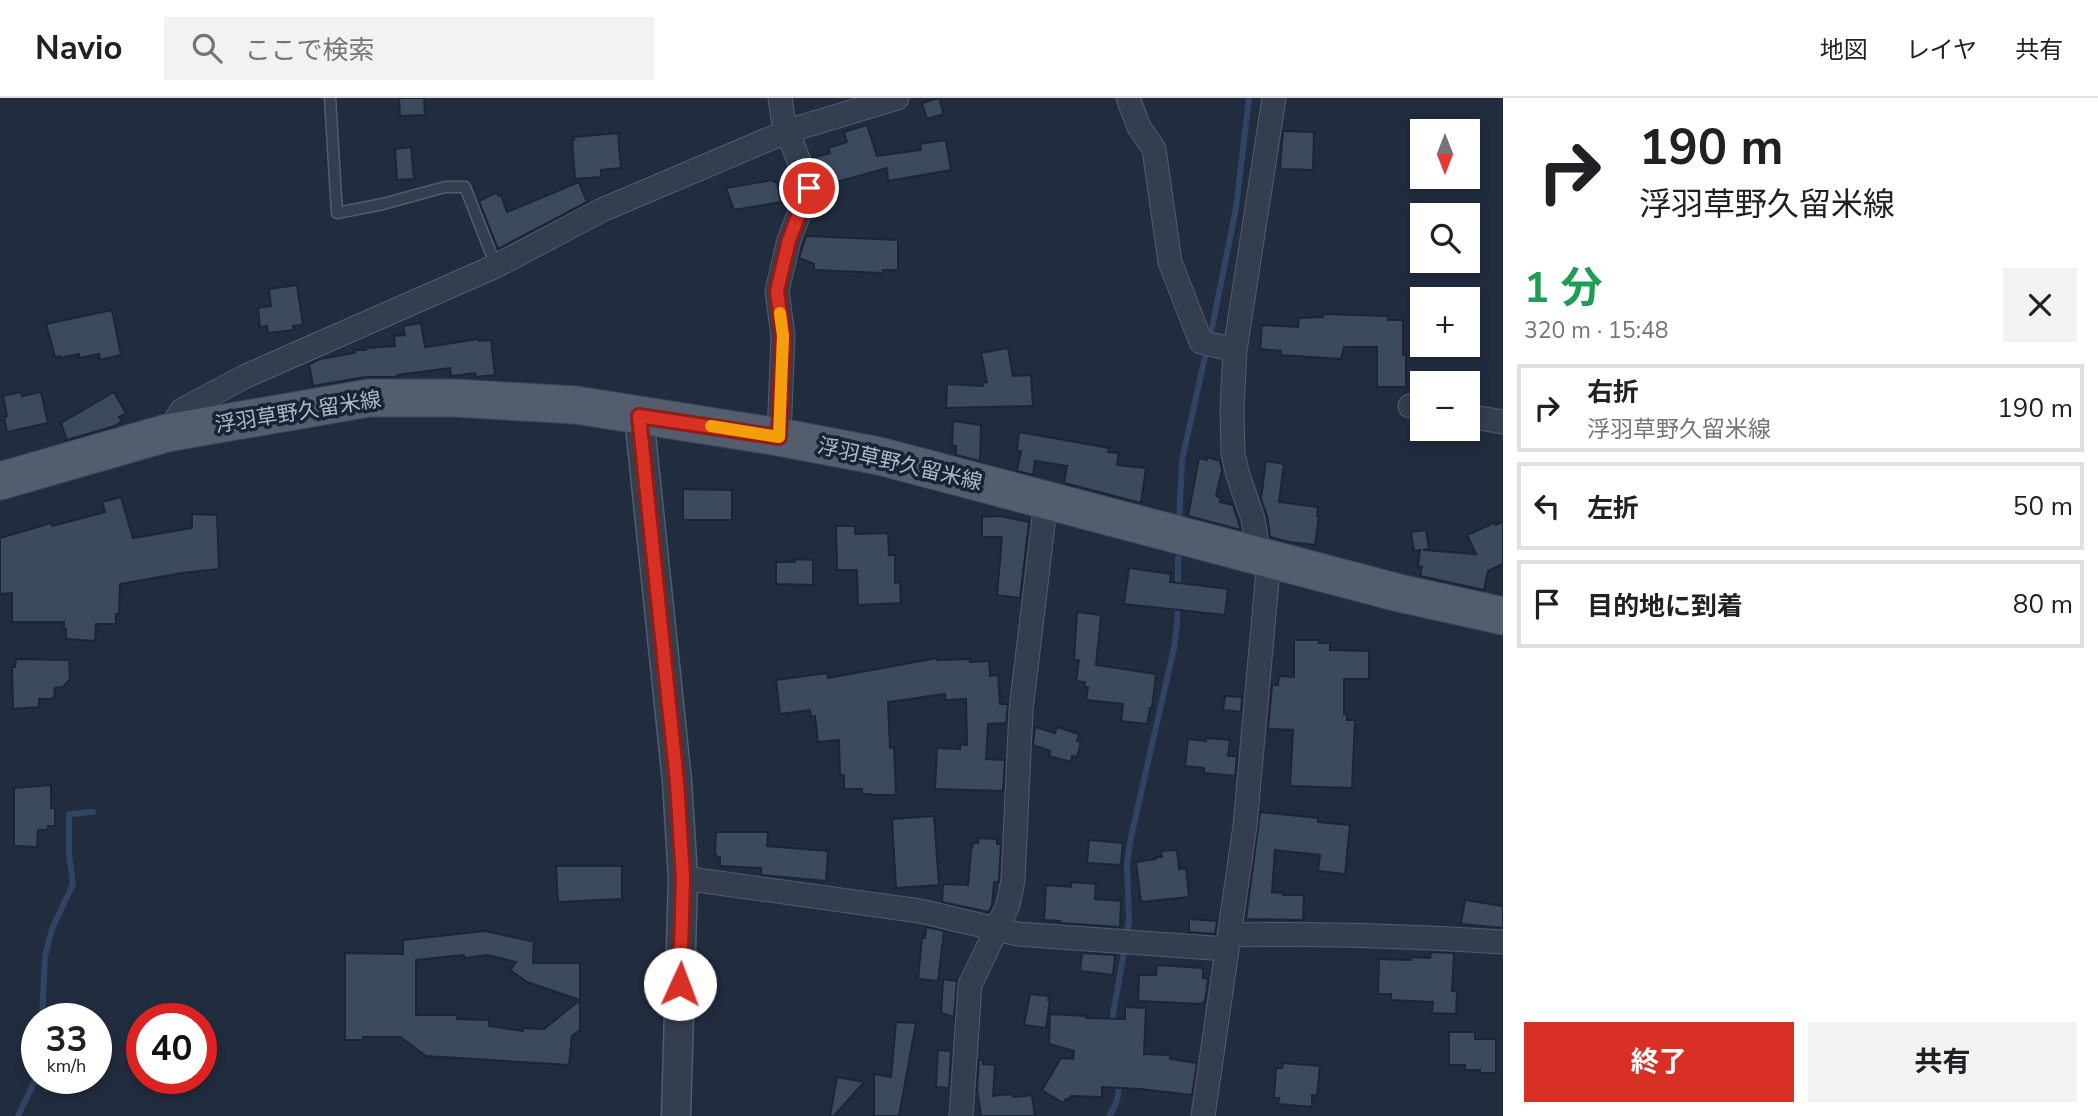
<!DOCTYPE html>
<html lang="ja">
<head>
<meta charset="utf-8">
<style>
  :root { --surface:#fff; --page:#f2f2f2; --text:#202124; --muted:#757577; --line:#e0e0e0; --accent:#d93025 }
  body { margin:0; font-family:"Nunito Sans","Noto Sans JP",sans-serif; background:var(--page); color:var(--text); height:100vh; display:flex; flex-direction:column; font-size:26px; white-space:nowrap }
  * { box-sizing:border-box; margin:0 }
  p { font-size:23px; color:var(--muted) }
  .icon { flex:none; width:38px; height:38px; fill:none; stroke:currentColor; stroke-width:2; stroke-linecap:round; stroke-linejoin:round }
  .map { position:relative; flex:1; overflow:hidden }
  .drawer { display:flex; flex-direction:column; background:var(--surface); width:595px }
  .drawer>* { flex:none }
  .top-card { background:#fff; color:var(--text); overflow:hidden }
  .needle { width:46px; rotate:180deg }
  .controls { position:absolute; left:1410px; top:21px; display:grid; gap:14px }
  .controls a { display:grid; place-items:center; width:70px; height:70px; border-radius:0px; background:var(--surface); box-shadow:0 4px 10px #0003; font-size:35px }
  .speed { position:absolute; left:21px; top:905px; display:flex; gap:14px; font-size:35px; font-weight:700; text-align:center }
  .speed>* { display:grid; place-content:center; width:91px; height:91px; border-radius:50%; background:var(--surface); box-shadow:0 4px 10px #0003; line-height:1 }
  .speed small { font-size:18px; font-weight:400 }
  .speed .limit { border:10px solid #d22; background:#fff; color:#111 }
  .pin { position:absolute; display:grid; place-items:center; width:60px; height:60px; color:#fff; margin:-30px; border:4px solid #fff; border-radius:50%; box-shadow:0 2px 7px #0007 }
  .me { position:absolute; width:77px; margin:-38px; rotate:2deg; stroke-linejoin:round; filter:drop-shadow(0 0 5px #0008) }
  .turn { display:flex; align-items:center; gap:24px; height:147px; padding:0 21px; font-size:32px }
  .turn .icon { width:91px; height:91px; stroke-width:2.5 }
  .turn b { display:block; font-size:49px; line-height:60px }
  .round { display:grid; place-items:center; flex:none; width:74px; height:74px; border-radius:0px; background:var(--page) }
  .headline { display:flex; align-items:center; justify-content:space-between; height:119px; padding:0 21px }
  h1 { font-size:42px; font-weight:700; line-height:52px; color:#1e9e55 }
  .button { display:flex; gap:14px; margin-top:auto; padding:14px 21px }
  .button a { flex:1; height:80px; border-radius:0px; background:var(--accent); color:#fff; font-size:28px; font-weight:700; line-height:80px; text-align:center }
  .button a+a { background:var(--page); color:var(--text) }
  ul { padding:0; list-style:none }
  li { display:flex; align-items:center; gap:21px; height:88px; margin:0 14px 10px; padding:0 7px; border:4px solid var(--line); border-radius:0px }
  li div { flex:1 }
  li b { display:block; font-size:26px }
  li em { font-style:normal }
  header { display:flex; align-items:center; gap:42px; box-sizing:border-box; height:98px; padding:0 35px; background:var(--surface); border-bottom:2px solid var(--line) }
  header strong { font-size:33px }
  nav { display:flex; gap:38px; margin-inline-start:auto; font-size:24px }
  .search { width:490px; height:63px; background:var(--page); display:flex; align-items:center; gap:18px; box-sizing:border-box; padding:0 24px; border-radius:0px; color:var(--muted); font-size:26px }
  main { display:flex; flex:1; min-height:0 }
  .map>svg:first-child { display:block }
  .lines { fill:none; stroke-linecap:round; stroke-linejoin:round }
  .stream { stroke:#314465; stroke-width:6 }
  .building { fill:#3c4a5e; stroke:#1c2535; stroke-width:2 }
  .service-casing { stroke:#535c6c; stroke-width:13 }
  .minor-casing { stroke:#535c6c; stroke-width:25 }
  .tertiary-casing { stroke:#535c6c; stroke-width:31 }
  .primary-casing { stroke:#3e4757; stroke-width:39 }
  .service { stroke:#353e4e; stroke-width:10 }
  .minor { stroke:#353e4e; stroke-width:23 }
  .tertiary { stroke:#353e4e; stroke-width:28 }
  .primary { stroke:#535d6e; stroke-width:37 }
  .route-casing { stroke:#8d1f18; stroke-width:18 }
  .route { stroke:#d93025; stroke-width:12 }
  .slow { stroke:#f59e0b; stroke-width:12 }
  .labels { text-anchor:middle; stroke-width:7; stroke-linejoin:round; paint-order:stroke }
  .street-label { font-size:21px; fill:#b0b9ca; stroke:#1a2333 }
</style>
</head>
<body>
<header>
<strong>Navio</strong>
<div class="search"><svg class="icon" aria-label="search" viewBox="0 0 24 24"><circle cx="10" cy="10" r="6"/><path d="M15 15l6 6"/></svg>ここで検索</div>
<nav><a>地図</a><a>レイヤ</a><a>共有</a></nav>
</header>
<main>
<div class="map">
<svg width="1503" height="1018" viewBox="0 0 1503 1018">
  <rect width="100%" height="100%" fill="#212c3e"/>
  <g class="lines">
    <path class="stream" d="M1210,240L1236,110L1249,0
      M1179,425L1182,362L1207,250
      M1178,493V460
      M1126,838L1129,824L1127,765L1131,739L1174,550L1177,526L1178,504
      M42,920L45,858L52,831L73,786L69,757V716L93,714
      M1113,928V916L1125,849
      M18,1018L37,978
      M1109,1018C1117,1007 1120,997 1118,984"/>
  </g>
  <path class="building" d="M399,0H424L425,17L400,18Z
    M939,0L944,16L927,21L922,5Z
    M867,27L877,58L921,52L920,46L946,42L951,72L888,83L887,70L822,88L813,60L830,55L828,50L847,44L844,34Z
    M1283,33L1314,34L1313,72L1280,71Z
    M618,35L621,70L601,72V79L575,81L572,42H574L573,39Z
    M411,49L414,81L397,82L395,51Z
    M773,82L774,84H777L781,104L734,112L726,90Z
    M579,84L587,104L498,151L479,103L497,94L498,98L501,97L507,114Z
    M806,138L898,142V172H883V175L814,172V166L799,160Z
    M297,187L303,227L293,228L294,232L268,235L267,228L260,229L258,210L271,208L269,191Z
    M112,212L121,257L100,262L99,256L79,260V256L60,260V258L55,259L46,226Z
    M1323,216L1388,218V222H1403V257H1406V289H1377V249H1344L1341,261L1281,257V253L1260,251L1262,227L1298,229L1299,220L1323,219Z
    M421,225L425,249L479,241V243L491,242L495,277L476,279L475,275L451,278L450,270L397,277V279H365L313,288L309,266L320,261L355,255V252H366V250L395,248L394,238L405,237L403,228Z
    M1008,250L1013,278L1031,277L1033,308L946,310L947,286L983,288V285L987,284L981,255Z
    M21,294L22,298L41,294L48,325L7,334L4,319L7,318L3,298Z
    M114,294L126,315L119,319L122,323L115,328L67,342L61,325Z
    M953,323L981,327L980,363L956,357V348L952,347Z
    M1019,334L1109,350L1108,354L1119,355L1117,367L1146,370L1141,405L1064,385L1067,368L1035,363L1033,377L1017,373L1021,353H1017Z
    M1207,359L1220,363L1222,372L1216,398L1221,400L1220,404L1233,407L1241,432L1188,418L1199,360L1207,362Z
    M1266,363L1284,366L1279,404L1318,409L1317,418H1319L1315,447L1289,444L1270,439L1267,418L1261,401Z
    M683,391L732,392V422H683Z
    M121,399L133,440L192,430V416L217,417L219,471L182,475L120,486L119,516H116V526H96L95,543L66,541V531H64V524H12V495L0,496V440L51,425L52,428L105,414L102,404Z
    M999,418L1029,424L1020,500L997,497L1002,439H982V419Z
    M1496,424V427L1503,424V466L1488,473L1484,492L1420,478L1422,469L1418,468L1420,452L1414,453L1411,434L1426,432L1429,451L1423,452L1476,456L1467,437Z
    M836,428H855V436L888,435L889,457H895V485L900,484L901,505L858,507L857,472H837Z
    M796,461L813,462V487L776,486V464H795Z
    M1129,470L1171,476L1170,484L1228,491L1225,517L1124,506Z
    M1077,514L1101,517L1096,567L1156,576L1152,610H1150L1147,626L1121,623L1123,606L1086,602L1088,589H1084L1085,584L1076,583L1079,562H1074Z
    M1294,542H1320L1319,545H1330V552L1369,553V581H1344V616H1347V622H1355L1352,690L1290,688L1293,632L1268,631L1272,587H1278L1279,578L1294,579Z
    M937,560V562L970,561V564L989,563L990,578L998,577L1000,606H1008L1006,625L988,626L986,661L1005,662L1003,693L935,691L937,650L960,651V646L967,647L966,601L945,602V596L888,604L890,650L894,649L896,697H870V696H862V691H844V677H840L839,642L818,644L815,618L811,619L810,612L780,616L776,582L827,575L828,580Z
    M16,561L69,562L70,581L63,589L55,590L54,599L52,601H39V609L13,611L12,569H15Z
    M1225,598L1242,599L1241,614L1223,612Z
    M1035,629L1055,635L1057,629L1079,636L1077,643L1081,644L1077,659L1072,658L1071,664L1049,658L1050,653L1033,647Z
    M1206,640L1230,642L1228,658H1237L1235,678L1204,675V670L1185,668L1188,641L1206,643Z
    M51,687V710H55V728H48V732H38L37,749L14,748V690Z
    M1260,714L1318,720V724L1350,727L1345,776L1318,773L1320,757L1275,752L1272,794L1283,795V797H1304L1303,822L1246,821Z
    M934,718L939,787L896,790L892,721Z
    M716,734H768L767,748L828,753L826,783L761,777V770L720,768V759H717L715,754Z
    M979,740L997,741V746H1001L999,780L998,784H994L992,807L989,814L942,804L943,786L968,787L971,753L973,745H978Z
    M1089,742L1123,745L1121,767L1087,765Z
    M1177,752L1179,771L1186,770L1189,799L1141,804L1136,764L1156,761L1155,759H1162L1161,753Z
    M556,768H622V801L558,804Z
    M1071,784L1096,786L1095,801L1121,803L1120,829L1059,825L1060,823L1044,822L1046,787L1071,789Z
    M1465,802L1503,808V830L1461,826Z
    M1189,821L1217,823L1215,836L1189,834Z
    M926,829L944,833L938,883L918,881L922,840H925Z
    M485,833L531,843L534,838L533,865H580V902L527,884L510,872L516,864L487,857L465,860L464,857L416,862V917H457V921L489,922V928L523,933V930L544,931L580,902V932L572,938L569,967L426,958L400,939H363V942H345V855L403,856V842Z
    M1431,854L1454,855L1452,893H1457L1456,916L1432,915L1433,904L1391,902V896H1378L1379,861L1411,862V859L1430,860Z
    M1082,855L1115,857L1113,877L1080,873Z
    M1157,867L1203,870V880L1208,881L1205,904H1203V906L1138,903L1139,877H1156Z
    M943,881L957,883L954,919L941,915Z
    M1030,896L1049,898L1048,902H1050L1046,930L1024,927Z
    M1125,909L1146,910L1144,956L1170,957V961L1197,965L1192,997L1140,991L1102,989V999L1071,998L1068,1002L1066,1001L1063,1005L1042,992L1061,960L1073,961L1074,953L1049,946L1050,916L1086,918V920L1125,921Z
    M896,924L916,925L899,1018H874V976L891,979Z
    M1449,934H1475V941H1496V975H1480V972H1465V967H1449Z
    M938,952L951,953L949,990L936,989Z
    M979,962H983V966L995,967L993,998L1012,996L1013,999L1032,997L1035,1018H981L977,992Z
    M1283,965L1320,968L1317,998L1312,997V1009L1278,1006L1279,1000H1274L1276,970H1282Z
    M837,979L864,984L834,1018H830Z"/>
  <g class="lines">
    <defs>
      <path id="service" d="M330,0L337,115L383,106L445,89H465L496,168"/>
      <path id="minor" d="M1128,0L1139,29L1154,51L1170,164L1201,244L1235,252
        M1410,308L1423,310
        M1468,318L1503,324
        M167,335L182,312L246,278L496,168L602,112L788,33L897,0
        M779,339L783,238L777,193L789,142L809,90L783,21L780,0
        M1254,458L1256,439L1253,421L1237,374L1233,355L1232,311L1235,252L1274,0
        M683,780L920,813L1018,836L1226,851
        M1229,837C1321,835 1411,838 1503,844
        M961,1018L970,887L1008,807L1013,782L1021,612L1046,402
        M1203,1018L1245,728L1269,461"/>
      <path id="tertiary" d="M639,318L677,683L683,780L676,1018"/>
      <path id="primary" d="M0,383L167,335L369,300H454L576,307L779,339L879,358L1399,495L1503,518"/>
    </defs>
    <use href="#service" class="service-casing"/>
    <use href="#minor" class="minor-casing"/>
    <use href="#tertiary" class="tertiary-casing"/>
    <use href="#primary" class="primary-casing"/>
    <use href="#service" class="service"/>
    <use href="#minor" class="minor"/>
    <use href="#tertiary" class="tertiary"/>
    <use href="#primary" class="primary"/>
  </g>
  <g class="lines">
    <defs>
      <path id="route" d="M680,886L683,780L677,684L639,318L779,339L783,238L777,193L789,142L809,90"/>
    </defs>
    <use href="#route" class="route-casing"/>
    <use href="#route" class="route"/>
    <path class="slow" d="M711,328L779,339L783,238L780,215"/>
  </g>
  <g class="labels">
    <g class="street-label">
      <text transform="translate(298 314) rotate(-9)" y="7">浮羽草野久留米線</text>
      <text transform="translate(900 366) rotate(13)" y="7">浮羽草野久留米線</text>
    </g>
  </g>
</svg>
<div class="controls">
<a><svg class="needle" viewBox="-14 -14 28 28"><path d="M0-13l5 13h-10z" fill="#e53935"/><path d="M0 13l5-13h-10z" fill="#757577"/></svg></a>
<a><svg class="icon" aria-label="search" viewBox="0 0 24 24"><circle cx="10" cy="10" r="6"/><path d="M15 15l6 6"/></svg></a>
<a>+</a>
<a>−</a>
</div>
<div class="speed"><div>33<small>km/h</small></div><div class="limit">40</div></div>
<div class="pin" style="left:809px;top:90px;background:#d93025"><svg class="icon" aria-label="arrive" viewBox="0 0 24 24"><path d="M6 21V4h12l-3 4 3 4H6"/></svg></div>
<svg class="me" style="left:680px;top:886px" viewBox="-20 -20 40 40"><circle r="19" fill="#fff"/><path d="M0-13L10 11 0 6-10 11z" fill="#d93025"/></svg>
</div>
<section class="drawer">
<div class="top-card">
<div class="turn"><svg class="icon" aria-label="right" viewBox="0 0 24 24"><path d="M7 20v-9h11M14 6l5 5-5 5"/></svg><div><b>190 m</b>浮羽草野久留米線</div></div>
</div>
<div class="headline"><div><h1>1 分</h1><p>320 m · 15:48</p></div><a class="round"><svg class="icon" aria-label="close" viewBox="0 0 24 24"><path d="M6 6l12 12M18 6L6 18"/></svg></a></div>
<ul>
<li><svg class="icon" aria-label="right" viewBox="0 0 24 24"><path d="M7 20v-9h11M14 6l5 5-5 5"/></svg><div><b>右折</b><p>浮羽草野久留米線</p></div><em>190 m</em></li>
<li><svg class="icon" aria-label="left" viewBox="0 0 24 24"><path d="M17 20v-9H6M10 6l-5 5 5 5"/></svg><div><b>左折</b></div><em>50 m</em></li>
<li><svg class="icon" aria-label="arrive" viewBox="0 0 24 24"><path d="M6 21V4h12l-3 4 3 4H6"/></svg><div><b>目的地に到着</b></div><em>80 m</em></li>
</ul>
<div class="button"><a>終了</a><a>共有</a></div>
</section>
</main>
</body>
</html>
